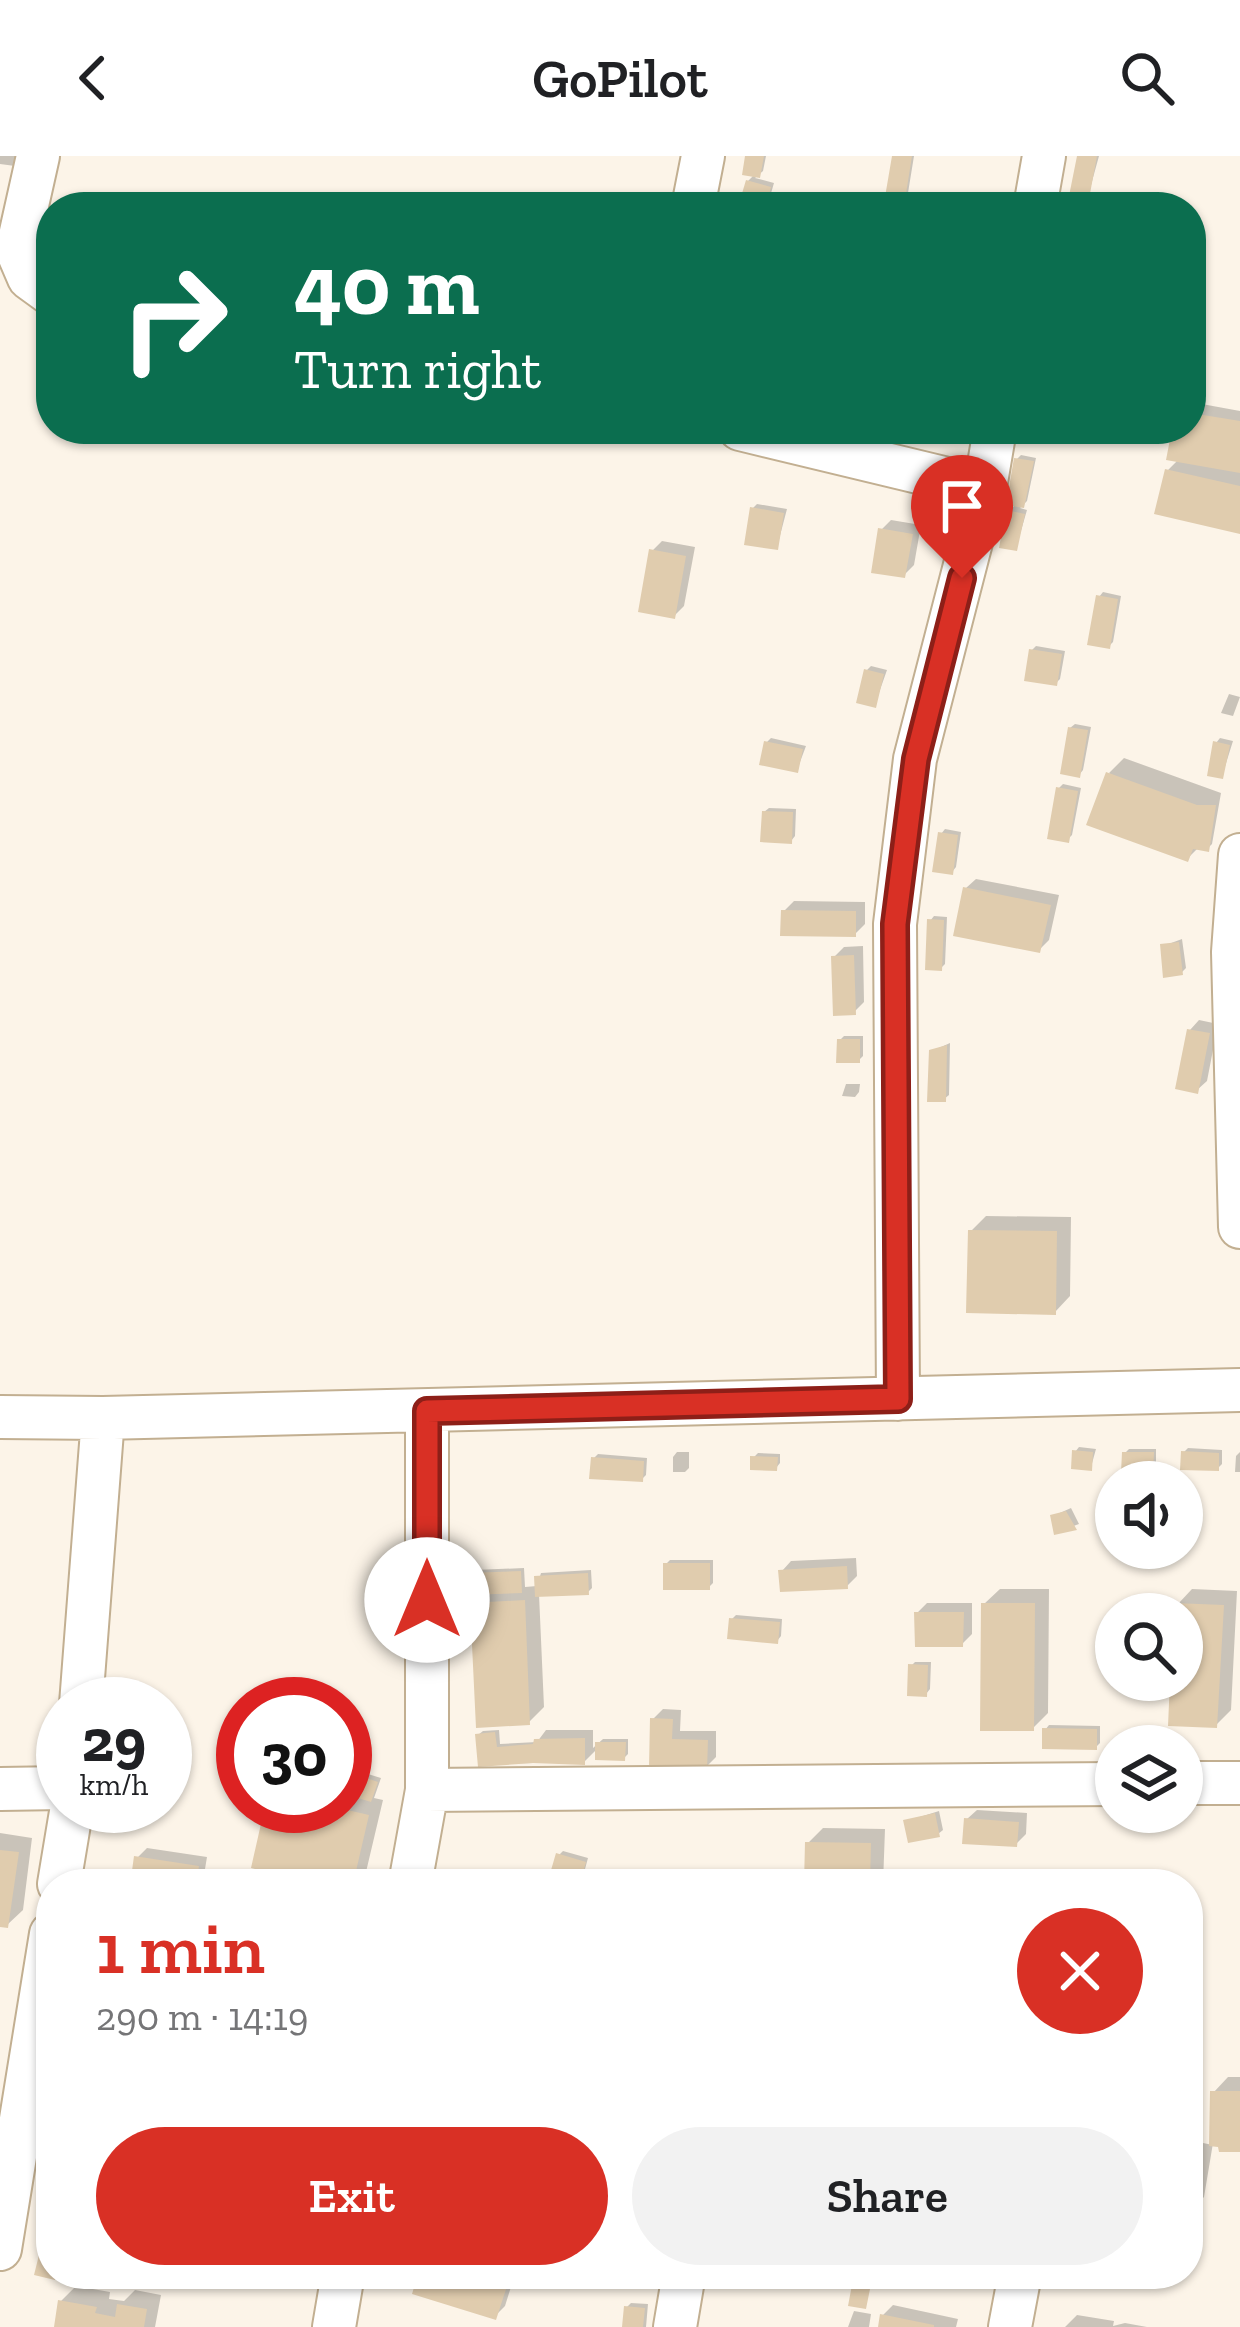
<!DOCTYPE html>
<html lang="en">
<head>
<meta charset="utf-8">
<style>
  :root { --surface:#fff; --page:#f2f2f2; --text:#202124; --muted:#757577; --accent:#d93025 }
  body { margin:0; font-family:"Zilla Slab",serif; background:var(--page); color:var(--text); height:100vh; display:flex; flex-direction:column; font-size:45px; white-space:nowrap }
  * { box-sizing:border-box; margin:0 }
  p { font-size:39px; color:var(--muted) }
  .icon { flex:none; width:66px; height:66px; fill:none; stroke:currentColor; stroke-width:2; stroke-linecap:round; stroke-linejoin:round }
  .map { position:relative; flex:1; overflow:hidden }
  .side { position:absolute; left:36px; top:1713px; width:1167px; height:420px; display:flex; flex-direction:column; background:var(--surface); border-radius:48px; box-shadow:0 3px 9px #0004 }
  .side>* { flex:none }
  .top-card { position:absolute; left:36px; top:36px; width:1170px; height:252px; border-radius:48px; box-shadow:0 3px 9px #0004; background:#0b6e4f; color:#fff; overflow:hidden }
  .tools { position:absolute; left:1095px; top:1305px; display:grid; gap:24px }
  .tools a { display:grid; place-items:center; width:108px; height:108px; border-radius:50%; background:var(--surface); box-shadow:0 3px 9px #0004; font-size:60px }
  .speed { position:absolute; left:36px; top:1521px; display:flex; gap:24px; font-size:60px; font-weight:700; text-align:center }
  .speed>* { display:grid; place-content:center; width:156px; height:156px; border-radius:50%; background:var(--surface); box-shadow:0 3px 9px #0004; line-height:1 }
  .speed small { font-size:30px; font-weight:400 }
  .speed .limit { border:18px solid #d22; background:#fff; color:#111 }
  .pin { position:absolute; display:grid; place-items:center; width:102px; height:102px; color:#fff; margin:-123px -51px; border-radius:50% 50% 50% 0; rotate:-45deg; box-shadow:0 0 12px #0007 }
  .pin .icon { rotate:45deg }
  .me { position:absolute; width:132px; margin:-66px; rotate:0deg; stroke-linejoin:round; filter:drop-shadow(0 0 9px #0008) }
  .turn { display:flex; align-items:center; gap:42px; height:252px; padding:0 60px; font-size:54px }
  .turn .icon { width:156px; height:156px; stroke-width:2.5 }
  .turn b { display:block; font-size:84px; line-height:102px }
  .round { display:grid; place-items:center; flex:none; width:126px; height:126px; border-radius:63px; background:var(--page) }
  .overview { display:flex; align-items:center; justify-content:space-between; height:204px; padding:0 60px }
  h1 { font-size:72px; font-weight:600; line-height:90px; color:var(--accent) }
  .action { display:flex; gap:24px; margin-top:auto; padding:24px 60px }
  .action a { flex:1; height:138px; border-radius:72px; background:var(--accent); color:#fff; font-size:48px; font-weight:600; line-height:138px; text-align:center }
  .action a+a { background:var(--page); color:var(--text) }
  header { display:flex; justify-content:space-between; align-items:center; height:156px; padding:0 60px; background:var(--surface); font-size:54px; font-weight:600 }
  .map>svg:first-child { display:block }
  .shadow { fill:#0003 }
  .building { fill:#e0ccae }
  .lines { fill:none; stroke-linecap:round; stroke-linejoin:round }
  .minor-casing { stroke:#c2af91; stroke-width:46 }
  .minor { stroke:#fff; stroke-width:42 }
  .route-casing { stroke:#8d1f18; stroke-width:30 }
  .route { stroke:#d93025; stroke-width:21 }
</style>
</head>
<body>
<header><svg class="icon" aria-label="back" viewBox="0 0 24 24"><path d="M15 5l-7 7 7 7"/></svg>GoPilot<svg class="icon" aria-label="search" viewBox="0 0 24 24"><circle cx="10" cy="10" r="6"/><path d="M15 15l6 6"/></svg></header>
<div class="map">
<svg width="1240" height="2171" viewBox="0 0 1240 2171">
  <rect width="100%" height="100%" fill="#fcf4e8"/>
  <path class="shadow" d="M0,0H21L15,10L0,8Z
    M748,0H766L763,15L755,22L774,27L767,51H741L748,25L755,18Z
    M895,0H914L908,37L904,41Z
    M1080,0H1099L1088,40Z
    M1191,246L1240,255V375L1168,314L1179,303L1175,273H1191Z
    M1021,299L1036,302L1027,345L1020,352L1027,354L1016,392L1009,355L1016,348L1017,303Z
    M757,348L787,353L777,391L753,352Z
    M891,364L921,369L914,409L904,419L881,374Z
    M662,385L695,391L684,450L674,460L652,395Z
    M1103,436L1121,440L1113,486L1109,490L1099,441Z
    M1036,490L1065,495L1060,523L1056,527L1032,494Z
    M871,510L887,514L875,548L867,514Z
    M1229,538L1240,541L1233,560L1221,557Z
    M1075,568L1091,571L1083,614L1079,619L1070,572Z
    M771,582L806,590L797,614L767,586Z
    M1220,582L1233,585L1222,620L1216,587Z
    M1124,602L1221,637L1212,688L1208,692L1199,691L1187,703L1109,617Z
    M1063,628L1081,632L1072,679L1068,683L1059,632Z
    M769,652L796,653L795,680L791,685L764,656Z
    M945,673L961,676L956,711L952,716L941,678Z
    M976,723L1059,739L1049,784L1039,794L966,732Z
    M794,745L865,746V768L855,778L784,755Z
    M934,760L947,761L945,808L941,812L930,765Z
    M1182,783L1186,812L1181,817L1163,790Z
    M863,790L864,846L854,856L834,801L844,791Z
    M1199,864L1218,868L1207,925L1197,934L1190,874Z
    M844,880H863V900L859,904L840,884Z
    M950,887L949,939L944,943L932,895Z
    M846,928H860L859,936L855,941L842,940Z
    M986,1060L1071,1061L1070,1140L1055,1156L971,1075Z
    M1079,1291L1096,1293L1091,1311L1075,1296Z
    M1188,1292L1222,1294V1308L1218,1312L1184,1296Z
    M1129,1293H1156V1310L1151,1315L1125,1297Z
    M677,1296H689V1312L685,1316H673V1301Z
    M1240,1296V1316H1235L1236,1300Z
    M758,1297L780,1298V1307L776,1312L753,1302Z
    M598,1298L647,1302L646,1319L642,1323L594,1302Z
    M1071,1352L1079,1368L1057,1376L1053,1360Z
    M856,1402L857,1420L847,1430L782,1415L791,1405Z
    M670,1404H713V1427L709,1431L666,1408Z
    M524,1412L525,1431L537,1430L541,1417L591,1414L592,1432L588,1436L539,1438L544,1551L529,1566L473,1448L486,1435L470,1419L474,1414Z
    M1000,1433H1049L1048,1557L1033,1572L984,1448Z
    M1192,1433L1237,1435L1231,1554L1216,1569L1173,1524H1182V1458H1176L1177,1449Z
    M927,1447H972V1478L962,1488L917,1457Z
    M736,1459L782,1463L781,1480L777,1485L732,1463Z
    M915,1506H931L930,1533L926,1538L911,1510Z
    M663,1553L681,1554L680,1575H716V1601L706,1611L652,1609L653,1563Z
    M1049,1569L1100,1570V1587L1096,1591L1045,1574Z
    M499,1574L500,1588L537,1586L546,1574H593V1592L603,1583H628V1598L624,1602L598,1592L584,1606L481,1608L478,1579L483,1575Z
    M358,1615L381,1622L374,1642L383,1644L366,1716L354,1728H336L268,1650H345V1636H349Z
    M977,1654L1027,1657L1026,1678L1016,1688L967,1663Z
    M939,1655L943,1674L938,1678L907,1665Z
    M823,1672L885,1673L883,1728H807L808,1687Z
    M0,1677L32,1682L23,1754L7,1769L0,1768Z
    M147,1692L207,1701L204,1719L195,1728L134,1720L137,1702Z
    M563,1695L588,1702L581,1728H555L559,1699Z
    M1228,1921H1240V1993L1213,1987L1204,2041L1188,2057V1984L1213,1989V1937Z
    M421,2118H515L505,2150L495,2160Z
    M632,2118H652L648,2123L632,2122Z
    M76,2130L110,2136L109,2143L124,2145L135,2134L161,2139L155,2171H57L61,2145Z
    M631,2147L648,2148L646,2171H625L627,2151Z
    M893,2149L958,2163L956,2171H881L883,2159Z
    M854,2155L871,2158L869,2171H848Z
    M1077,2159L1114,2165L1113,2170L1125,2167L1147,2171H1065Z"/>
  <path class="building" d="M745,0H764L760,22L742,19Z
    M892,0H912L905,44L885,41Z
    M1077,0H1097L1089,43L1069,40Z
    M746,24L771,31L766,51H738Z
    M1191,257L1240,265V317L1166,304L1172,273H1191Z
    M1014,302L1034,305L1024,352L1006,349Z
    M1165,313L1240,330V378L1154,358Z
    M750,351L784,357L778,394L744,389Z
    M1006,354L1025,358L1017,395L999,392Z
    M878,372L913,378L905,422L871,417Z
    M649,393L686,400L675,463L638,456Z
    M1096,439L1118,443L1110,493L1087,489Z
    M1029,493L1062,498L1057,530L1024,525Z
    M864,513L884,518L876,552L856,547Z
    M1068,571L1088,574L1080,622L1060,618Z
    M764,585L803,593L798,617L759,609Z
    M1213,585L1230,589L1223,623L1207,620Z
    M1106,616L1197,649H1216L1209,696L1193,693L1188,706L1086,669Z
    M1056,631L1078,635L1069,687L1047,683Z
    M762,655L793,656L792,688L760,686Z
    M938,676L958,679L953,719L932,716Z
    M963,731L1051,749L1040,797L953,780Z
    M781,754L856,755V781L780,780Z
    M927,763L944,764L942,815L925,814Z
    M1179,786L1183,819L1163,822L1160,788Z
    M854,799L856,859L833,860L831,800Z
    M1187,873L1210,877L1198,938L1175,933Z
    M837,883H860V907H836Z
    M947,889L946,946H927L929,894Z
    M968,1074L1057,1075L1056,1159L966,1157Z
    M1072,1294L1093,1296L1092,1315L1071,1313Z
    M1181,1295L1219,1297V1315L1180,1314Z
    M1122,1296H1154L1153,1318L1121,1317Z
    M750,1300L778,1301L777,1315L750,1314Z
    M591,1301L644,1305L643,1326L589,1323Z
    M1066,1355L1077,1374L1054,1379L1050,1359Z
    M663,1407H710V1434H663Z
    M847,1410L848,1433L780,1436L778,1414Z
    M521,1415L522,1437L468,1439L467,1417Z
    M588,1417L589,1439L535,1441L534,1420Z
    M525,1444L530,1569L476,1572L470,1447Z
    M981,1447H1035L1034,1575H980Z
    M1174,1447L1224,1449L1217,1572L1168,1570L1170,1524H1182V1458H1173Z
    M914,1456H964L963,1491H915Z
    M729,1462L780,1466L778,1488L727,1483Z
    M908,1508L928,1509L927,1541L907,1540Z
    M650,1562L673,1563L672,1583L708,1584L707,1614L649,1612Z
    M1042,1572L1097,1573V1594L1042,1593Z
    M495,1576L497,1591L533,1588L534,1583L585,1582V1609L533,1607L478,1611L475,1578Z
    M595,1586H626L625,1605L595,1604Z
    M352,1617L378,1626L371,1646L345,1638Z
    M265,1650H330L369,1659L353,1728H322L251,1712Z
    M935,1657L940,1681L908,1687L903,1664Z
    M964,1662L1019,1666L1017,1691L962,1688Z
    M805,1686L871,1687L870,1728H804Z
    M0,1694L19,1696L8,1772L0,1771Z
    M556,1697L586,1706L580,1728H547Z
    M134,1700L199,1710L196,1728L131,1722Z
    M1210,1935H1240V1996H1219L1218,1991L1209,1990Z
    M1188,2001L1200,2003L1190,2056H1188Z
    M41,2091L51,2093V2118H56L55,2124L34,2119Z
    M81,2118H160L158,2133Z
    M418,2118H478L508,2127L496,2164L412,2138Z
    M854,2118H873L866,2153L848,2150Z
    M58,2144L97,2151L95,2157L115,2161L117,2148L147,2153L144,2171H54Z
    M624,2150L645,2152L643,2171H622Z
    M880,2158L934,2169V2171H878Z"/>
  <g class="lines">
    <defs>
      <path id="minor" d="M38,0L17,94L29,122L51,138
        M693,51L703,0
        M1035,51L1044,0
        M740,273L985,332
        M1240,699L1233,796L1240,1071
        M898,1243L895,768L915,603L985,332L995,273
        M0,1261L103,1262L1240,1234
        M81,1548L103,1262
        M1182,1627H1240
        M0,1633L63,1632
        M427,1634L1116,1628
        M59,1728L72,1650
        M410,1728L427,1634V1255
        M0,2093L51,1778
        M334,2171L343,2118
        M675,2171L684,2118
        M1010,2171L1020,2118"/>
    </defs>
    <use href="#minor" class="minor-casing"/>
    <use href="#minor" class="minor"/>
  </g>
  <g class="lines">
    <defs>
      <path id="route" d="M427,1444V1255L898,1243L895,768L916,603L962,422"/>
    </defs>
    <use href="#route" class="route-casing"/>
    <use href="#route" class="route"/>
  </g>
</svg>
<div class="tools">
<a><svg class="icon" aria-label="sound" viewBox="0 0 24 24"><path d="M4 9h4l5-4v14l-5-4H4zM17 9q2 3 0 6"/></svg></a>
<a><svg class="icon" aria-label="search" viewBox="0 0 24 24"><circle cx="10" cy="10" r="6"/><path d="M15 15l6 6"/></svg></a>
<a><svg class="icon" aria-label="layers" viewBox="0 0 24 24"><path d="M12 4l9 5-9 5-9-5zM3 14l9 5 9-5"/></svg></a>
</div>
<div class="speed"><div>29<small>km/h</small></div><div class="limit">30</div></div>
<div class="pin" style="left:962px;top:422px;background:#d93025"><svg class="icon" aria-label="arrive" viewBox="0 0 24 24"><path d="M6 21V4h12l-3 4 3 4H6"/></svg></div>
<svg class="me" style="left:427px;top:1444px" viewBox="-20 -20 40 40"><circle r="19" fill="#fff"/><path d="M0-13L10 11 0 6-10 11z" fill="#d93025"/></svg>
<div class="top-card">
<div class="turn"><svg class="icon" aria-label="right" viewBox="0 0 24 24"><path d="M7 20v-9h11M14 6l5 5-5 5"/></svg><div><b>40 m</b>Turn right</div></div>
</div>
<section class="side">
<div class="overview"><div><h1>1 min</h1><p>290 m · 14:19</p></div><a class="round" style="background:#d93025;color:#fff"><svg class="icon" aria-label="close" viewBox="0 0 24 24"><path d="M6 6l12 12M18 6L6 18"/></svg></a></div>
<div class="action"><a>Exit</a><a>Share</a></div>
</section>
</div>
</body>
</html>
